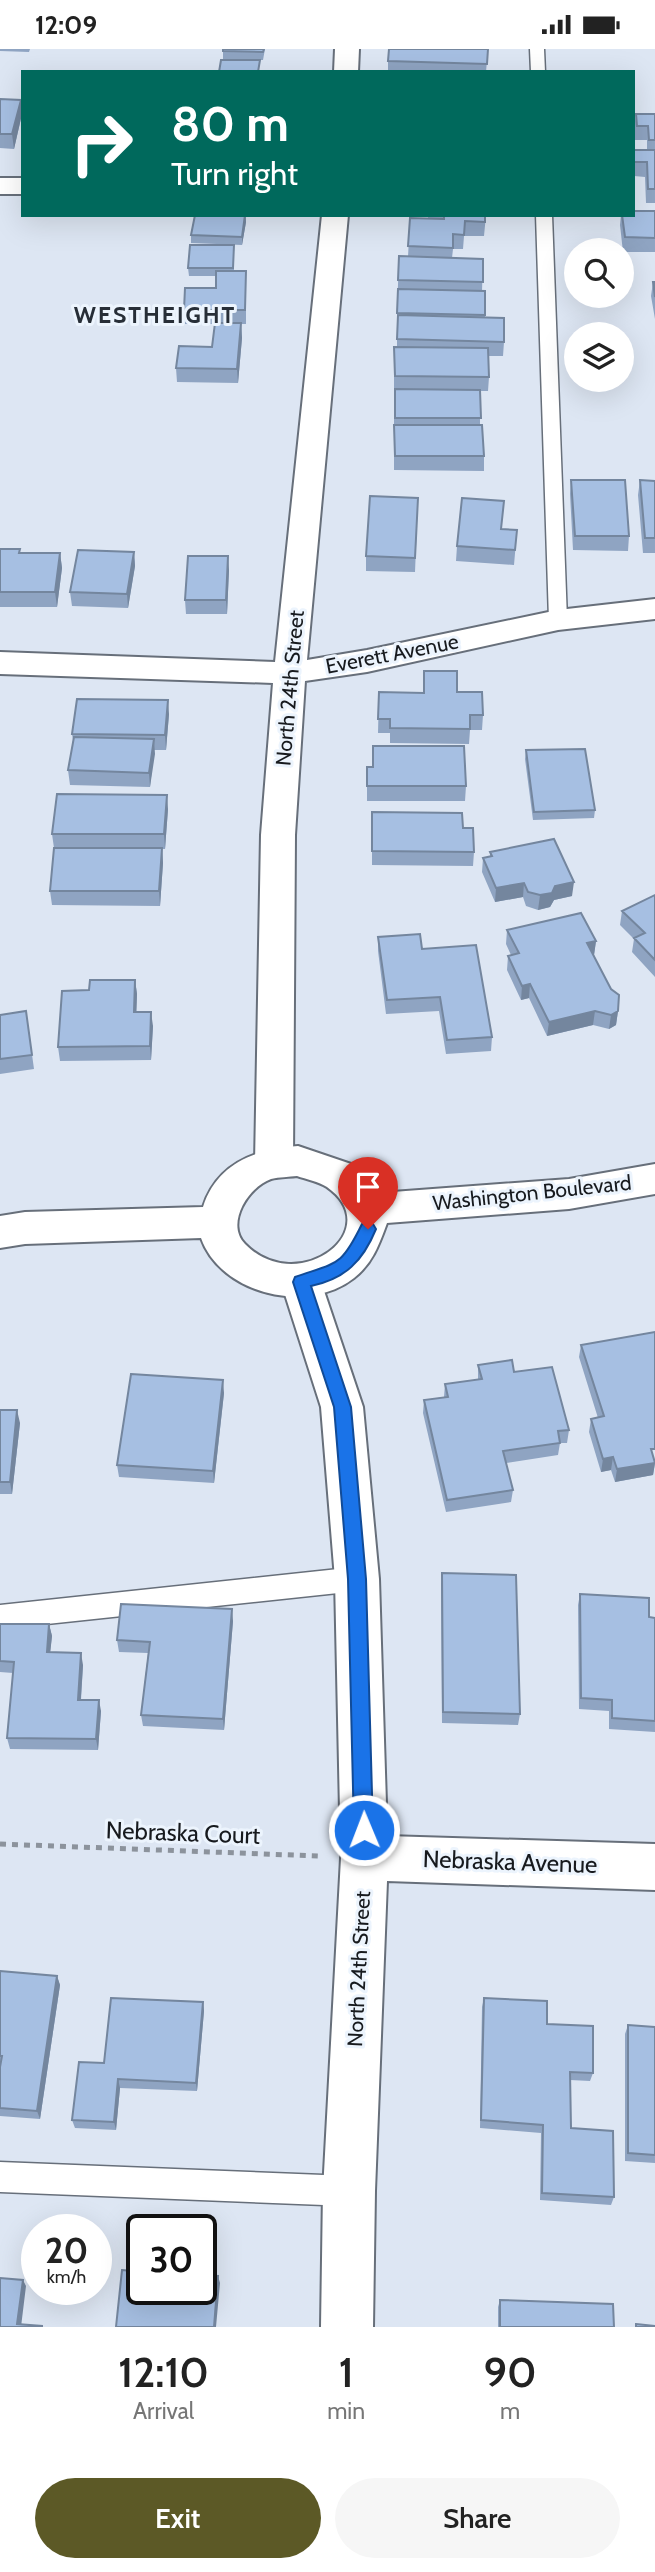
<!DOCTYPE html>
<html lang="en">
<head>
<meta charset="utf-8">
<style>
  :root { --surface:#fff; --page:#f6f6f6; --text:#222; --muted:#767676; --accent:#5c5926 }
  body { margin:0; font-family:Cabin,sans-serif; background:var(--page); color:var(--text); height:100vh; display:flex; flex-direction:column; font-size:26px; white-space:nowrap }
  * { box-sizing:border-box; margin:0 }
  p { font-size:23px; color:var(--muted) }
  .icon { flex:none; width:38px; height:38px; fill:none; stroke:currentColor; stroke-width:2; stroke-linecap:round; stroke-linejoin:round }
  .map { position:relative; height:2278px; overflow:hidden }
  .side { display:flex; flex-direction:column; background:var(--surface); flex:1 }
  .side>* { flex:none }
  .top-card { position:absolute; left:21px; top:21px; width:614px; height:147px; border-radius:0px; box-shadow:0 7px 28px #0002; background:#00695c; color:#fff; overflow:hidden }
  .buttons { position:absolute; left:564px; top:189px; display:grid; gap:14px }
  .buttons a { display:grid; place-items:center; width:70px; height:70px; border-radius:50%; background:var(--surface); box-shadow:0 7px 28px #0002; font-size:35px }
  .speed { position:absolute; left:21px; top:2165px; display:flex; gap:14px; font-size:35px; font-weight:700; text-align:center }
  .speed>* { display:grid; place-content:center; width:91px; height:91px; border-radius:50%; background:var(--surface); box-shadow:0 7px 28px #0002; line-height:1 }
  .speed small { font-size:18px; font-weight:400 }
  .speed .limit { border:4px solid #111; border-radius:10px; background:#fff; color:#111 }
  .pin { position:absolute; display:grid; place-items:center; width:60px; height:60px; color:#fff; margin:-72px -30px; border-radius:50% 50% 50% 0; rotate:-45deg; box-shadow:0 0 7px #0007 }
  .pin .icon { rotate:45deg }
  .me { position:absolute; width:77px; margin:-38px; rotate:359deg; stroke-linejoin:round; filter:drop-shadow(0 0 5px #0008) }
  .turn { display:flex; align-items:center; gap:24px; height:147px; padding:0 35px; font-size:32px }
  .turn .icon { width:91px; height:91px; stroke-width:2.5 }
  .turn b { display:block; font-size:49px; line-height:60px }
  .eta { display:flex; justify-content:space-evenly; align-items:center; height:119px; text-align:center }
  .eta b { font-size:42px; font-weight:600; line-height:49px }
  .action { display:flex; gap:14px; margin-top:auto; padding:14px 35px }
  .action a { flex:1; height:80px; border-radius:42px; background:var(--accent); color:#fff; font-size:28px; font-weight:600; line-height:80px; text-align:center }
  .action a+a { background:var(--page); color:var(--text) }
  .status { display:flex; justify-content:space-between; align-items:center; height:49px; padding:0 35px; background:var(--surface); direction:ltr }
  .status svg { height:19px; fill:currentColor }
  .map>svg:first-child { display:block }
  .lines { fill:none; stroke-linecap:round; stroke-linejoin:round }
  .lane-casing { stroke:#676f7a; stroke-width:3 }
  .street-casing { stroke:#676f7a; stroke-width:4 }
  .secondary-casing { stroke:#676f7a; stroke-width:4 }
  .path { stroke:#8c939c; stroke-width:5; stroke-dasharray:6 6; stroke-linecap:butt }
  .lane { fill:#fff; fill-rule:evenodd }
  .street { fill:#fff; fill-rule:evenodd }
  .secondary { fill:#fff; fill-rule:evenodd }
  .wall { fill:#8fa4c2 }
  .shaded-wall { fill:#74869e }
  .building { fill:#a6bfe2; stroke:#74869e; stroke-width:2 }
  .route { fill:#1a73e8; stroke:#114b97; stroke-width:2 }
  .labels { text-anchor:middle; stroke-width:6; stroke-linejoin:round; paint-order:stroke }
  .street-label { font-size:21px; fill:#171a1e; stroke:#ecf4fd }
  .far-district-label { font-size:23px; font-weight:bold; letter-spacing:2px; fill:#272e37; stroke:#ecf4fd }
  .near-street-label { font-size:24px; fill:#171a1e; stroke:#ecf4fd }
</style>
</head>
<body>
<div class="status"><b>12:09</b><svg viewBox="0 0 49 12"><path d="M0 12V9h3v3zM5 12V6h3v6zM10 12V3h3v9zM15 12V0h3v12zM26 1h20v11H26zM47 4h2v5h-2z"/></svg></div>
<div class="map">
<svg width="655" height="2278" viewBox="0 0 655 2278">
  <rect width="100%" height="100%" fill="#dde6f3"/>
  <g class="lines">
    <defs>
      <path id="lane" d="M530,0H544L545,23H531Z
        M536,166H552L567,571L558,577L549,571Z
        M357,1518L366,1522L370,1530L366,1538L357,1542L0,1580V1556Z
        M0,2113L349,2127L360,2131L364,2142L360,2153L349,2157L0,2143Z"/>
      <path id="street" d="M335,0H359L358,23H334Z
        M0,129H23V145H0Z
        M322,166H348L307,611L367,601L558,561L655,550V570L558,581L367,623L305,632L295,786L293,1114L288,1125L274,1129L260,1125L255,1114L261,786L273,634L0,625V603L275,613Z
        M301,1217L315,1221L321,1233L363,1358L379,1530L387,1787L655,1795V1841L387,1832L375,2142L373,2278H321L323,2142L341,1809L335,1530L321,1358L281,1233L287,1221Z"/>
      <path id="secondary" d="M298,1097L354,1116L379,1144L569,1130L655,1115V1145L569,1160L387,1174C379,1196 372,1215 354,1229C307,1266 221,1245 201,1189L25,1195L0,1199V1167L25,1163L203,1158C217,1114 256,1100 298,1097ZM297,1127C306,1130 319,1133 327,1138C388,1181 298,1249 245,1195C225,1175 248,1138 271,1130C279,1128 289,1128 297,1127Z"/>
    </defs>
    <use href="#lane" class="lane-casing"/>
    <use href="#street" class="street-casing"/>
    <use href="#secondary" class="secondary-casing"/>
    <path class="path" d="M0,1795L318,1807"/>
    <use href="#lane" class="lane"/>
    <use href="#street" class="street"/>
    <use href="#secondary" class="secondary"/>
  </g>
  <path class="wall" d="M0,0H30L29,3L0,2Z
    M223,0H265L263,11L223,10Z
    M488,0L486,23H388V12Z
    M0,50L22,65L14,100L0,99Z
    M636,65H655V154H646L645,128L634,127V101H647V91H635L634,79Z
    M655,162V203H623L620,176L621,166H634Z
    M246,166V173L242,196L191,194V186Z
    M428,166H486L484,187H464L463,200H453L452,209L483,210L482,242H485V268L504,293L503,307H488L489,328L488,342H480V376L484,407V422L394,421V298H397V264L399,207L408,208L410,169H428Z
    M234,196V222H246V275H241L242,289L238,334L177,333L176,319L212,298L215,275H185L184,261L216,239V227H189L188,219Z
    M653,233H655V270L651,247Z
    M571,431L629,487L628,502L573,501L570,445Z
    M640,431L655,432V504H643L638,446Z
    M418,449L415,523L366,522V507Z
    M502,480L517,481L514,516L456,512L457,497Z
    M0,500L21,504H60L62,519L57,558H0Z
    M134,503L135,517L128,559L72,557L70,543Z
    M229,521L227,565H186L185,551Z
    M424,622L457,643L483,666L482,681H470L469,695L390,694V684H378L379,643L423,644Z
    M169,665L166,701H154L150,738L70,736L68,721L73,691L72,685Z
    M526,701L595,761L594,769L533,771L525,710Z
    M367,718H372L466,737L465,752H367Z
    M168,760L165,800H162L163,814L160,857L52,856L50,842L134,799H54L52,785Z
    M372,763L463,779L474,803L473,817L372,816Z
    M490,803L572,847L554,851L550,858L538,861L526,857L523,848L495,853L482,823L483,809L490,808Z
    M655,846V928L632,903L634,890L620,876L622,862Z
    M507,881L596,892L594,906L618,962L616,976L609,980L593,976L547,987L529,949L521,951L507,921L508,907L511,906L506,895Z
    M378,888L422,900L492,988L491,1002L446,1005L439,962L386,965L378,902Z
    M135,931L137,945L136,963L153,977L151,1011L60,1012L58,998L89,941Z
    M26,962L34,1020L0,1025V966Z
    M581,1296L655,1414L653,1426L615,1433L611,1421L601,1423L589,1383L591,1370L598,1369L579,1308Z
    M478,1316L514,1323L569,1381L567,1394H560L558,1406L506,1414L513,1441L511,1453L446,1463L423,1364L424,1351L444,1348L445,1335L478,1331Z
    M224,1344L214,1434L119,1428L117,1416Z
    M0,1361L20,1374L12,1445H0Z
    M442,1524L520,1665L518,1676L442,1674L441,1536Z
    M580,1545L649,1568L655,1569V1683L609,1680V1662L579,1660L578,1556Z
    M233,1572L224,1681L143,1677L141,1666L148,1604L119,1603L117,1591Z
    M0,1575H49L52,1587L50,1603L83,1616L81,1651L101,1662L98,1701L10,1700L7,1689L13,1624L0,1623Z
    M0,1922L57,1927L60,1936L40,2070L0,2067Z
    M484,1949L547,1975L593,2024L590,2032L570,2031L571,2079L614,2148L611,2156L540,2151L541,2084L480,2079L482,1958Z
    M203,1953L204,1962L197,2042L120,2039L116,2081L75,2079L72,2071L104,2014Z
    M628,1976L655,1978V2114L625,2112V1985Z
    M500,2251L614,2278H498V2258Z"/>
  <path class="shaded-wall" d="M21,51L22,65L14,100L12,85Z
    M245,166L246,173L242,196V188Z
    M241,274L242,289L238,334L237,320Z
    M134,503L135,517L128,559L127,545Z
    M60,504L62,519L57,558L55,543Z
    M228,507L229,521L227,565L226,551Z
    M168,651L169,665L166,701L165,686Z
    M154,690L155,705L150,738L149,724Z
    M167,746L168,760L165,800L164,785Z
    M162,799L163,814L160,857L159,842Z
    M574,833L572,847L554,851L550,858L538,861L540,846L555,837Z
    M524,834L523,848L495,853L496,839Z
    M596,892L594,906L587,894Z
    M135,931L137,945L136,977L134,963Z
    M530,935L529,949L521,951L522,937Z
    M595,962L593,976L547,987L549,973Z
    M618,962L616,976L609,980L611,966Z
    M151,963L153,977L151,1011L150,997Z
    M223,1331L224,1344L214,1434L213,1422Z
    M17,1361L20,1374L12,1445L10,1433Z
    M613,1408L611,1421L601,1423L603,1410Z
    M655,1414L653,1426L615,1433L617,1420Z
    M232,1560L233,1572L224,1681L223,1670Z
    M49,1575L52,1587L49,1615L47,1603Z
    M81,1604L83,1616L80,1662L78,1651Z
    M99,1651L101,1662L98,1701L96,1690Z
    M57,1927L60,1936L40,2070L37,2062Z
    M203,1953L204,1962L197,2042L196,2034Z
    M118,2030L120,2039L116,2081L114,2073Z
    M218,2227L220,2234L216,2278H214Z
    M23,2231L26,2237L21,2278L17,2275Z"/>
  <path class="building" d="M223,0H264L263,3L223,2Z
    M389,0H488L487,15L388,12Z
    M221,11H260L258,23H219Z
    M0,50L21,51L12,85H0Z
    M636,65H655V91H649L648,77H637Z
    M634,101H655V140H648L647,113H634Z
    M634,162H655V189L625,188L622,166H634Z
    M195,166H245L242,188L191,186Z
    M444,166H485V173L465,172L464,186L453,185V199L408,197L410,169L444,170Z
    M190,196H234L233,219H188Z
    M399,207L483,210V233L398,231Z
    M216,222H246L245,261H184L185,239H216Z
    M653,233H655V248Z
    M398,240L485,242V266L397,264Z
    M398,266L504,269V293L397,290Z
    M215,274H241L237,320L176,319L179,297L212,298Z
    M394,298L488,299L489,328L395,327Z
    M395,340L480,341L481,369H395Z
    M394,376H482L484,407H395Z
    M571,431H625L629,487H575Z
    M640,431L655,432V489H645Z
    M370,447L418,449L415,509L366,507Z
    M462,449L504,452L501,480L517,481L515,501L457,497Z
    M0,500H20L19,504H60L55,543H0Z
    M78,501L134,503L127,545L70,543Z
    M188,507H228L226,551H185Z
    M424,622H457V643H482L483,666H470V680L390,679V670H378L379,643L424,644Z
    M77,650L168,651L165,686L72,685Z
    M74,688L154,690L149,724L68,721Z
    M373,697H464L466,737H367V718H373Z
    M585,700L595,761L534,763L526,701Z
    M57,745L167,746L164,785H52Z
    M372,763L462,764L463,779H473L474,803L372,802Z
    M554,790L574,833L555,837L552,844L540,846L528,843L524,834L496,839L483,809L492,807L490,803Z
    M54,799H162L159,842H50Z
    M655,846V911L634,889L645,884L622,862Z
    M581,864L596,892L587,894L611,940L619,946L618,962L611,966L595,962L549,973L530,935L522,937L508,907L519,904L507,881Z
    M420,885L422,900L476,896L492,988L447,991L440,948L387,951L378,888Z
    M90,931H135L134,963H151L150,997L58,998L62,942L89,941Z
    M26,962L32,1006L0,1010V966Z
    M655,1283V1400H651L655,1414L617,1420L613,1408L603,1410L591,1370L604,1367L581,1296Z
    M512,1311L514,1323L552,1318L569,1381L558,1382L560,1394L503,1402L513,1441L447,1451L424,1351L448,1348L445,1335L482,1330L478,1316Z
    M131,1325L223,1331L213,1422L117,1416Z
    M0,1361H17L10,1433H0Z
    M442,1524L516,1526L520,1665L443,1663Z
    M580,1545L649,1549V1568L655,1569V1672L612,1669V1651L581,1649Z
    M121,1555L232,1560L223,1670L141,1666L150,1593L117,1591Z
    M0,1575H49L47,1603L81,1604L78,1651H99L96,1690L7,1689L14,1613L0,1612Z
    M0,1922L57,1927L37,2062L0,2059V2018L2,2007H0Z
    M111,1949L203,1953L196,2034L118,2030L114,2073L72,2071L79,2013L104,2014Z
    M484,1949L547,1952V1975L593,1977V2024L570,2023L571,2079L613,2082L614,2148L542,2144L543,2076L481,2071Z
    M628,1976L655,1978V2106L628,2104Z
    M122,2221L142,2223V2240H201V2226L218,2227L214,2278H116Z
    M0,2229L23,2231L17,2275L42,2277V2278H0Z
    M500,2251L613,2255L614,2278H500Z
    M636,2275L655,2277V2278H636Z"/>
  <path class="route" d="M368,1173L373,1175L376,1180C363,1212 345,1230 311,1237L351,1358L366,1530L373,1781L370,1787L364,1790L357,1787L354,1781L348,1530L334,1358L293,1233L295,1228C338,1213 341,1218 362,1175Z"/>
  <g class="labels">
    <g class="street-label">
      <text transform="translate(392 605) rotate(-11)" y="7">Everett Avenue</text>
      <text transform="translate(290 639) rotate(-85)" y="7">North 24th Street</text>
      <text transform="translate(532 1144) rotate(-6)" y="7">Washington Boulevard</text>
      <text transform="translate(359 1920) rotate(-87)" y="7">North 24th Street</text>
    </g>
    <g class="far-district-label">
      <text x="155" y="274">WESTHEIGHT</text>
    </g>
    <g class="near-street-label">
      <text transform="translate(183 1784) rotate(2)" y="8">Nebraska Court</text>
      <text transform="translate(510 1813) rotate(2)" y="8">Nebraska Avenue</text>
    </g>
  </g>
</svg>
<div class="buttons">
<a><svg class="icon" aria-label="search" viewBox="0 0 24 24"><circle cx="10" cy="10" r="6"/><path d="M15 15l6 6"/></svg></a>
<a><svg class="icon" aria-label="layers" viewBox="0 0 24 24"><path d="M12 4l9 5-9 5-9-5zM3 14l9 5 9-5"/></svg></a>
</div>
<div class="speed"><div>20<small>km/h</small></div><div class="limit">30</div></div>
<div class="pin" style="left:368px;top:1180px;background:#d93025"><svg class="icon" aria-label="arrive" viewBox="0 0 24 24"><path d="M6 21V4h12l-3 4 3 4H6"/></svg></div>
<svg class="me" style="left:364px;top:1781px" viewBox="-20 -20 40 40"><circle r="17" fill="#1a73e8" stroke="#fff" stroke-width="3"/><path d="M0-11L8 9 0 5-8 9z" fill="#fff"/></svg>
<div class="top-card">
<div class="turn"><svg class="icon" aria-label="right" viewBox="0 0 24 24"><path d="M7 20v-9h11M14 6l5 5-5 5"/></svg><div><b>80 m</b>Turn right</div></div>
</div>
</div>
<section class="side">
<div class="eta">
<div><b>12:10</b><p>Arrival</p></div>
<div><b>1</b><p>min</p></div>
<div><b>90</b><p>m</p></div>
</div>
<div class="action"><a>Exit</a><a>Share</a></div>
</section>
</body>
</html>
